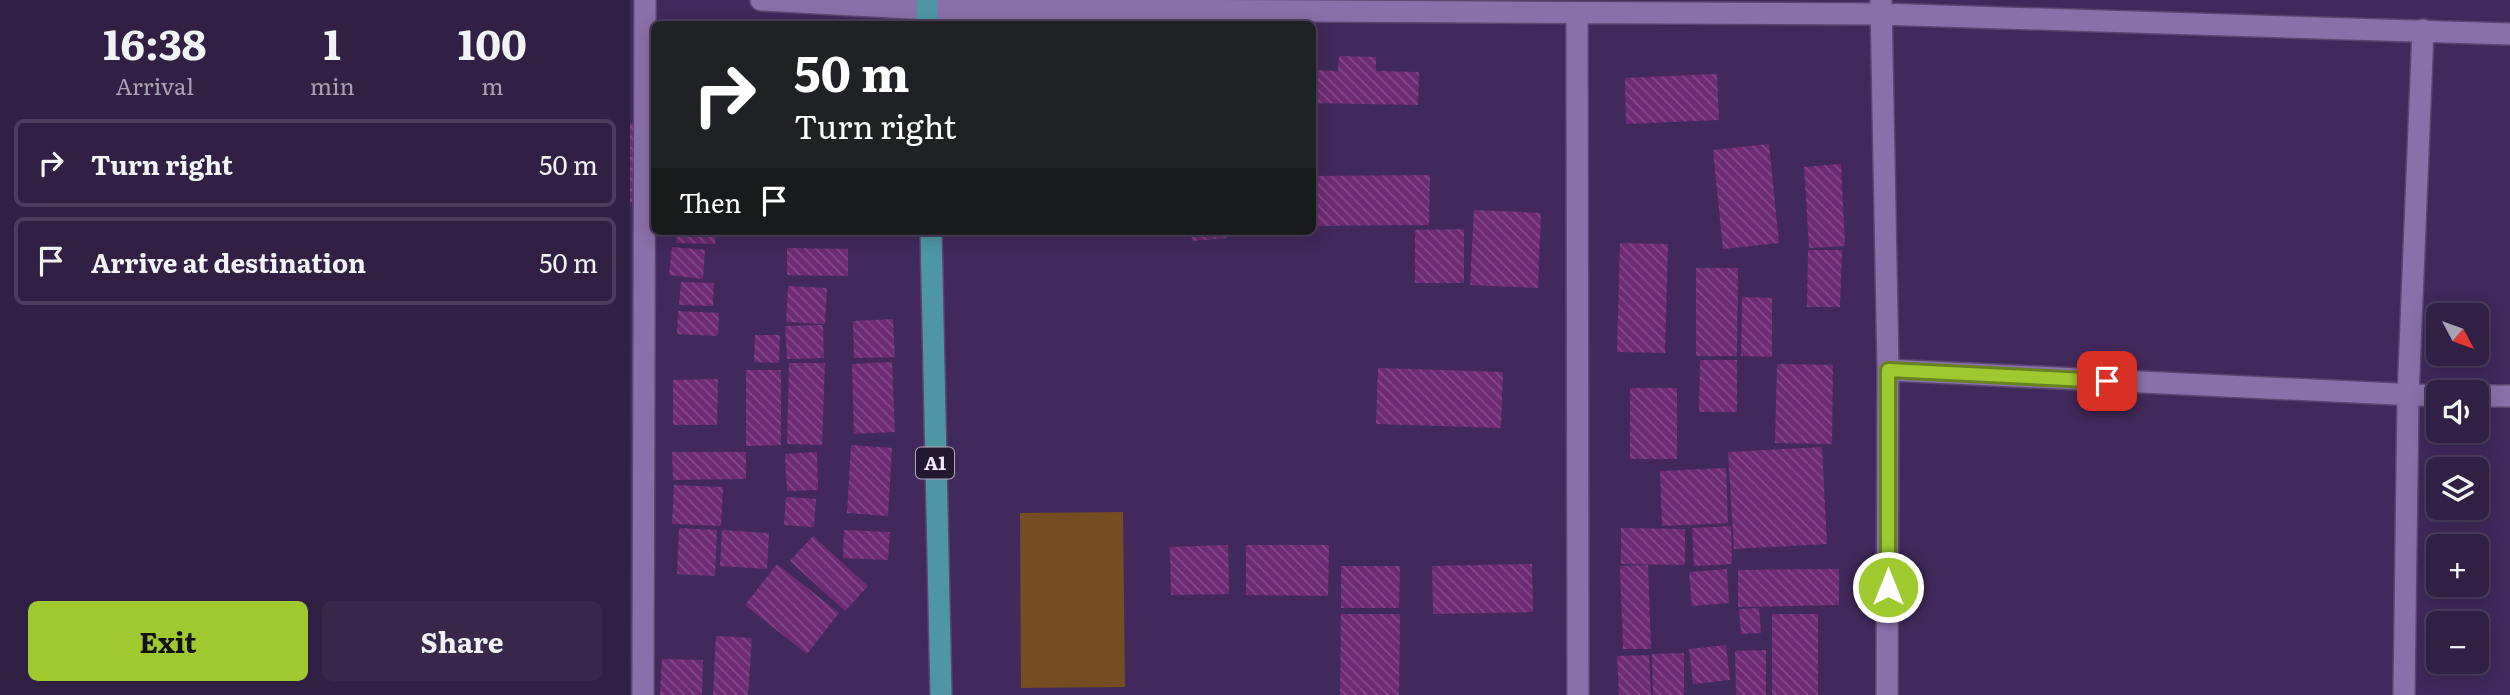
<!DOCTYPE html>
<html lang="en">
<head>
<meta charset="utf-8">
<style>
  :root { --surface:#311f44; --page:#39274b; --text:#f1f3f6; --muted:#a8a2b2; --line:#4c3d5d; --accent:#9eca2f }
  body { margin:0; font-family:Literata,serif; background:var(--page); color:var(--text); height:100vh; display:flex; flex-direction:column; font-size:26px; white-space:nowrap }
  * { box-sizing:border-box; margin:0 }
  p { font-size:23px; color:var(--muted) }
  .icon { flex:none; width:38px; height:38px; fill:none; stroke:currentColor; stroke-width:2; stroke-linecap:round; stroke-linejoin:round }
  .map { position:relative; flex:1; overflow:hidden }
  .side { display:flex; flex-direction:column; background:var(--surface); width:630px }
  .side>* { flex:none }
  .hud { position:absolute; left:21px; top:21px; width:665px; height:214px; border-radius:10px; box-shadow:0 4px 18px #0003,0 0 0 2px var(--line); background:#202124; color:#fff; overflow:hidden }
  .needle { width:46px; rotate:131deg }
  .fabs { position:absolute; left:1796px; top:303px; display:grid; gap:14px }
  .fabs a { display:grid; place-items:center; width:63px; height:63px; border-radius:10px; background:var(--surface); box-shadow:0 4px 18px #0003,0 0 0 2px var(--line); font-size:35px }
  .pin { position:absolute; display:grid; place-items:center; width:60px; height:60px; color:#fff; margin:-30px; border-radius:14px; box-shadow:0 4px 10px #0006 }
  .me { position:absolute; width:77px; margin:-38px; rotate:0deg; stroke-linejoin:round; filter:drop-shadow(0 0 5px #0008) }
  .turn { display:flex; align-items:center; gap:24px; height:147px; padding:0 28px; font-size:32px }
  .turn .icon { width:91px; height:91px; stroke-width:2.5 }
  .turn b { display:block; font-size:49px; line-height:60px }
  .then { display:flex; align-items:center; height:66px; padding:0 28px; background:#0003; gap:14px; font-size:26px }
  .eta { display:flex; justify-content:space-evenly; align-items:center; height:119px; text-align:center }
  .eta b { font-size:42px; font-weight:700; line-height:49px }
  .action { display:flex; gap:14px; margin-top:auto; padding:14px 28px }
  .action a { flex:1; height:80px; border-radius:10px; background:var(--accent); color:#111; font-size:28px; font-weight:700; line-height:80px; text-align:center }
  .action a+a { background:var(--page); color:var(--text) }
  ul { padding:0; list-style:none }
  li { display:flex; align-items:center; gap:21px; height:88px; margin:0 14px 10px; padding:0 14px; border:4px solid var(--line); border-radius:10px }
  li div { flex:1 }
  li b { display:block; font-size:26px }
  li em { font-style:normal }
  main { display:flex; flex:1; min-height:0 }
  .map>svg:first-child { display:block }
  .pitch { fill:#754d23 }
  .building { fill:url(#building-back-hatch) }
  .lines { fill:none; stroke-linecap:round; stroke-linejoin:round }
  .street-casing { stroke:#5c4671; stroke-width:24 }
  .primary-casing { stroke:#5c4671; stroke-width:24 }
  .street { stroke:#8a70a8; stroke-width:21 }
  .primary { stroke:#4f96a5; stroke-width:21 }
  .route-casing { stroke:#67831f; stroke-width:18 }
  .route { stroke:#9eca2f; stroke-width:12 }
  .labels { text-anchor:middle; stroke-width:7; stroke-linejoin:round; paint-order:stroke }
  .shield { fill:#23182f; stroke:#b2a8c0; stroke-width:2 }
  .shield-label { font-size:19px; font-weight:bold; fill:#efe5fe }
</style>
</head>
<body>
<main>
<section class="side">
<div class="eta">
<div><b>16:38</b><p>Arrival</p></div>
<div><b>1</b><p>min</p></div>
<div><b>100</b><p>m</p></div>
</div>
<ul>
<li><svg class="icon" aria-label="right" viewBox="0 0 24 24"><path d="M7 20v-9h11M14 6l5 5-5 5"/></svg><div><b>Turn right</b></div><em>50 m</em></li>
<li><svg class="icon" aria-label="arrive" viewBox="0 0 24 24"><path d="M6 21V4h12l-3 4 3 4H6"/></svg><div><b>Arrive at destination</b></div><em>50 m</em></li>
</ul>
<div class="action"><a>Exit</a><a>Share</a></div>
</section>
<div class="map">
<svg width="1880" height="695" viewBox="0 0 1880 695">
  <defs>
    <pattern id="building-back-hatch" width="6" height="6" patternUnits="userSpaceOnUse" patternTransform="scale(1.75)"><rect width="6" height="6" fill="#6e2b73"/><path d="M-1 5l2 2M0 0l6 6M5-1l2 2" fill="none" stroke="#834a88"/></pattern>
  </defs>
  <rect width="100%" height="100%" fill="#41295b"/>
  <path class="pitch" d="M493,512L495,687L391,688L390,513Z"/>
  <path class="building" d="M709,56L746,57V71L789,72L788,105L682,103V70L708,71Z
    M1087,74L1089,120L996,124L995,78Z
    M0,123H6L2,202H0Z
    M1139,144L1149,243L1093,249L1083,150Z
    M1211,164L1215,246L1179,248L1174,167Z
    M800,175L799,225L682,226V176Z
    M844,210L911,213L908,288L840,285Z
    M834,229V283H785V230Z
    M47,231H86L85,244L46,243Z
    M160,231H194V236L160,235Z
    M561,231H597V238L562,241Z
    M990,243L1038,244L1035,353L987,352Z
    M42,247L75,250L73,279L39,275Z
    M157,248L218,249V276L157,275Z
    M1178,250H1212L1210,307H1177Z
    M1066,268H1108L1107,356H1066Z
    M51,282L84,283L83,306L49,305Z
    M158,286L197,288L195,324L156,322Z
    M1112,297L1142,298V357L1111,356Z
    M48,311L89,313L88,336L47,334Z
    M263,319L265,357L224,358L223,321Z
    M193,325L194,358L157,359L155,326Z
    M125,335H150L149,363L124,362Z
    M1070,360H1107V412H1069Z
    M262,362L265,432L224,434L222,364Z
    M159,363H195L192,445L157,444Z
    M1147,364L1203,365L1202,444L1145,443Z
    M748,368L873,372L871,428L746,424Z
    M116,370H151V445L116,446Z
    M88,379L87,425H43V380Z
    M1000,388H1047V459H1000Z
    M221,445L262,448L258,516L217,513Z
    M1192,447L1197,544L1104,549L1098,452Z
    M42,452H116V479L43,480Z
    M187,452L188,490L157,491L155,454Z
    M1096,468L1098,523L1032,526L1030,471Z
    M44,485L93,487L91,526L42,524Z
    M156,497L186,499L184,527L154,525Z
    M1101,526L1102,564L1064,566L1062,528Z
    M49,528L87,530L85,576L47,574Z
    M991,528L1055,529V565L991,564Z
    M92,530L139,533L137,569L90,566Z
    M214,530L260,532L258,560L213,558Z
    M183,536L238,586L215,611L160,561Z
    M598,545L599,594L541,595L540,547Z
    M616,545H699L698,596L616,595Z
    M147,564L209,613L177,654L115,605Z
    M902,564L903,612L803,614L802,566Z
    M1018,565L1021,649H993L990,566Z
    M711,566H770L769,608H711Z
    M1097,569L1099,603L1062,606L1059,572Z
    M1209,569V605L1108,607V570Z
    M1129,608L1131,633L1111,634L1109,609Z
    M711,614H770L769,695H710Z
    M1142,614H1188V695H1142Z
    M86,636L122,638L118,695H83Z
    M1096,645L1100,680L1063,684L1059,649Z
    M1136,650V695H1106L1105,651Z
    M1054,653V695H1023L1022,654Z
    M1019,655L1021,695H989L987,656Z
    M32,659L73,660L72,695H30Z"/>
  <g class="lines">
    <defs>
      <path id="street" d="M131,0L297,9L1250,14L1880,34
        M1251,2L1258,370L1257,695
        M947,14L948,695
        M1258,370L1808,396
        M1846,396H1880
        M13,695L15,0
        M1774,695L1778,397L1793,30"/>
      <path id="primary" d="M297,0V24
        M301,231L311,695"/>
    </defs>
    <use href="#street" class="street-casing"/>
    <use href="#primary" class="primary-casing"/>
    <use href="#street" class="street"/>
    <use href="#primary" class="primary"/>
  </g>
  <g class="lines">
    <defs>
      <path id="route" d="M1258,587V370L1477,381"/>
    </defs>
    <use href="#route" class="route-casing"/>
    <use href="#route" class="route"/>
  </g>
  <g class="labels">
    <rect class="shield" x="286" y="447.5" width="38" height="31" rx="5"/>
    <g class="shield-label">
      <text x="305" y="470">A1</text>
    </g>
  </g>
</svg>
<div class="fabs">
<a><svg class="needle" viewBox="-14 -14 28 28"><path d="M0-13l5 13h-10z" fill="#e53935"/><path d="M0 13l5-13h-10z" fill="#a8a2b2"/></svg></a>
<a><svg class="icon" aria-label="sound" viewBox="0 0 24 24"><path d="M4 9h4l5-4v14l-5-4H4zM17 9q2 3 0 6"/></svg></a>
<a><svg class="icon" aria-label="layers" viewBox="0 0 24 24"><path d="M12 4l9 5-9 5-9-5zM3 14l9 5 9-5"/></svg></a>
<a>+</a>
<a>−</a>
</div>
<div class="pin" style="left:1477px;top:381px;background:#d93025"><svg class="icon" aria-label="arrive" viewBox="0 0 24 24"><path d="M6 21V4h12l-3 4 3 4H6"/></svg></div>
<svg class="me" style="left:1258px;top:587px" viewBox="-20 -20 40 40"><circle r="17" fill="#9eca2f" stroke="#fff" stroke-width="3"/><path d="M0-11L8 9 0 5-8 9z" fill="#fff"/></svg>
<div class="hud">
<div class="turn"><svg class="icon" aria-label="right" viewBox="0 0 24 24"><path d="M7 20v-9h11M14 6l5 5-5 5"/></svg><div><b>50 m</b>Turn right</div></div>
<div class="then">Then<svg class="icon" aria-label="arrive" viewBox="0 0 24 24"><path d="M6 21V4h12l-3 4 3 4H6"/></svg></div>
</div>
</div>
</main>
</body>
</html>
